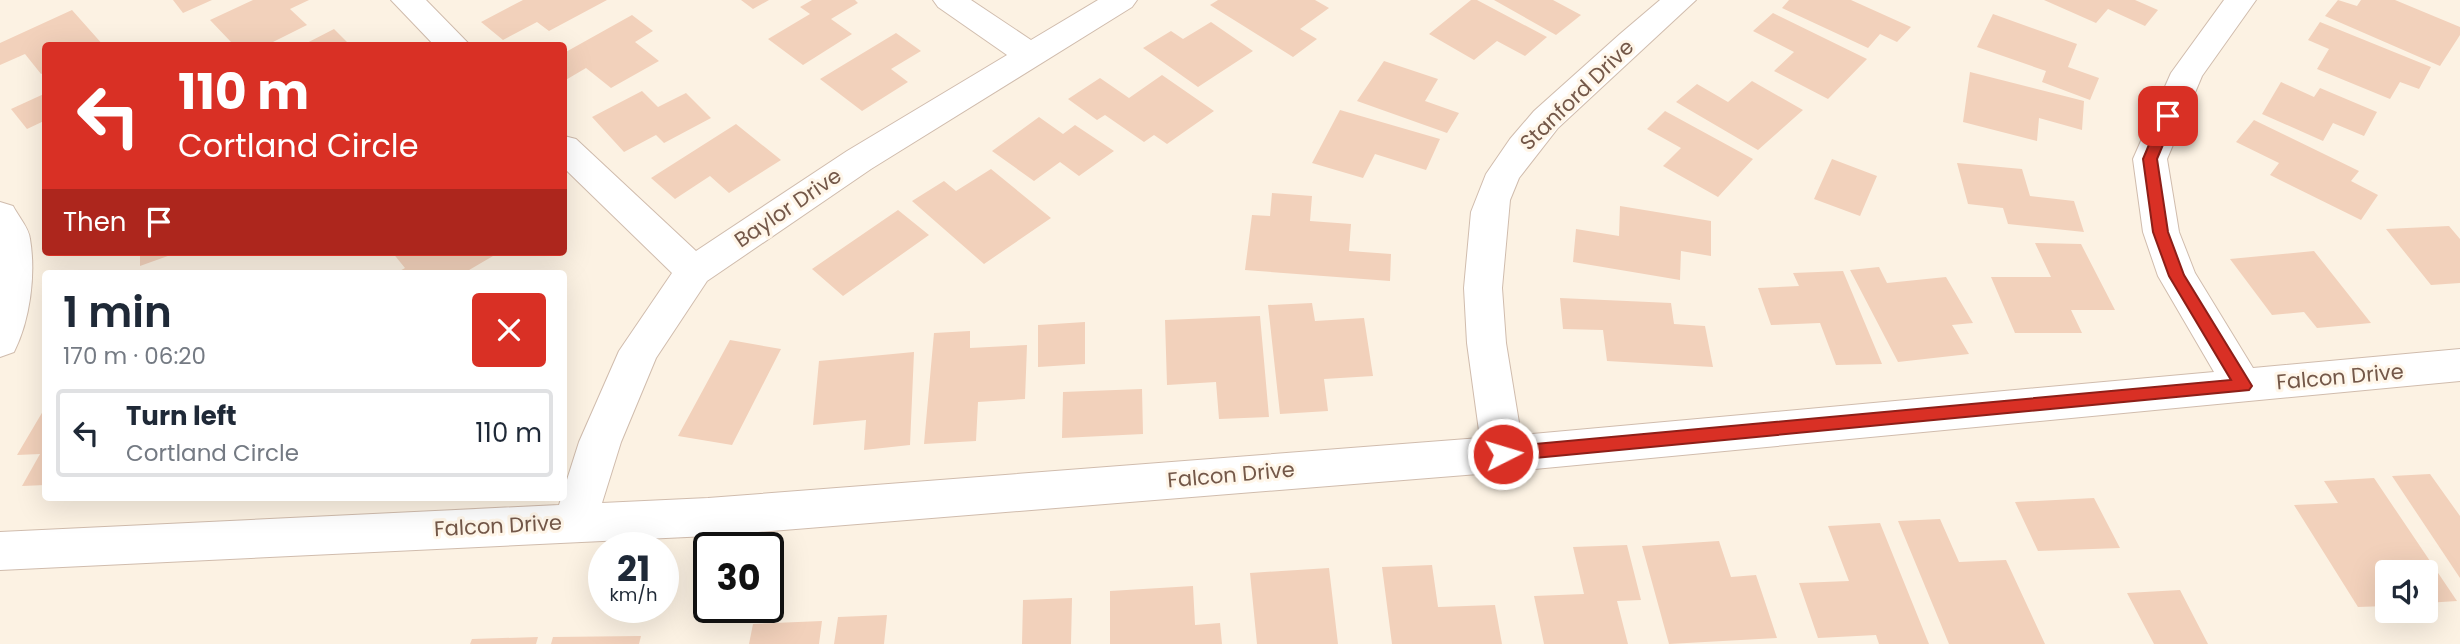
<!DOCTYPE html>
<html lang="en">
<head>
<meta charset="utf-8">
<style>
  :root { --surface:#fff; --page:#f6f6f7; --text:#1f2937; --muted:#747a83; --line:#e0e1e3 }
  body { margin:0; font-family:Poppins,sans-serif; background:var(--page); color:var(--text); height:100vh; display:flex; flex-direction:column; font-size:26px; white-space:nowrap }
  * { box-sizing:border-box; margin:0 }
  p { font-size:23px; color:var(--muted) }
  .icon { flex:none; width:38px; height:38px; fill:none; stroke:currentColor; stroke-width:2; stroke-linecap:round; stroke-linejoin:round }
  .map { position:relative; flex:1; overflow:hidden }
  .panel { position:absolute; left:42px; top:270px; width:525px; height:231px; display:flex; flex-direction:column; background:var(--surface); border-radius:7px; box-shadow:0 7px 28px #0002 }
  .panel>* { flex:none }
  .hud { position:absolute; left:42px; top:42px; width:525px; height:214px; border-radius:7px; box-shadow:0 7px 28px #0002; background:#d93025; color:#fff; overflow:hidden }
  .controls { position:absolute; left:2375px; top:560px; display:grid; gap:14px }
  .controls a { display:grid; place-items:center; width:63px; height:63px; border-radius:7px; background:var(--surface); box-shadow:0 7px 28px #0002; font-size:35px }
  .speed { position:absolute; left:588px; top:532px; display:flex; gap:14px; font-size:35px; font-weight:700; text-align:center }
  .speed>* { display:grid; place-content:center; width:91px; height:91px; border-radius:50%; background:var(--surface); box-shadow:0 7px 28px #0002; line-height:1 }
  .speed small { font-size:18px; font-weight:400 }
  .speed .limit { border:4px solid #111; border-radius:10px; background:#fff; color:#111 }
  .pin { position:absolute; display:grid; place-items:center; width:60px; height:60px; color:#fff; margin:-30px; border-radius:14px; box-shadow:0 4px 10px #0006 }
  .me { position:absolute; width:77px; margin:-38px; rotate:85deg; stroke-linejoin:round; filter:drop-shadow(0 0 5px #0008) }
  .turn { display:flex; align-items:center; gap:24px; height:147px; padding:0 21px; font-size:32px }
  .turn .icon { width:91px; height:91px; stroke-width:2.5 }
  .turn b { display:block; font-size:49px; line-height:60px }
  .then { display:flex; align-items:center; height:66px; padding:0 21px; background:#0003; gap:14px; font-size:26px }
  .round { display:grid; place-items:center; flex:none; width:74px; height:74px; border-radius:7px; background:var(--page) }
  .headline { display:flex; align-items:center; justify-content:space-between; height:119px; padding:0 21px }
  h1 { font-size:42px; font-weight:600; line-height:52px }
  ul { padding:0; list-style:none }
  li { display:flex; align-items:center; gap:21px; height:88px; margin:0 14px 10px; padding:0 7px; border:4px solid var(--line); border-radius:7px }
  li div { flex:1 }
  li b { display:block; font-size:26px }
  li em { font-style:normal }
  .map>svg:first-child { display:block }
  .building { fill:#f2d1bb }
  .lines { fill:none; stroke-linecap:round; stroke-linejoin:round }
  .minor-casing { stroke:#d0bcad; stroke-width:2 }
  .minor { fill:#fff; fill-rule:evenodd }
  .route { fill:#d93025; stroke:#8d1f18; stroke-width:2 }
  .labels { text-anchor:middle; stroke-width:6; stroke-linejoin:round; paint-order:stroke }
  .street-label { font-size:21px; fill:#745849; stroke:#fff6e9 }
</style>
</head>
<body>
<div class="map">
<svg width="2460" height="644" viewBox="0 0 2460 644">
  <rect width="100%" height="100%" fill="#fcf2e3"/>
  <path class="building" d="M173,0H212L183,13Z
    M253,0H309L290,9L307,25L265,46H224L231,42L210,20Z
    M523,0H607L549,31L537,22L503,40L481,22Z
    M741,0H769L753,9Z
    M812,0H855L858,3L831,19L852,34L803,65L768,39L810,14L800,7Z
    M1218,0H1315L1329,8L1300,29L1317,39L1293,57L1210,5Z
    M1471,0H1477L1547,37L1525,56L1497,41L1474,60L1429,34Z
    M1494,0H1553L1581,15L1556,35Z
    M1789,0H1851L1911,27L1897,42L1880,34L1868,48L1782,8Z
    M2044,0H2135L2158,10L2145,26L2108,9L2096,23Z
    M2338,0L2357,6L2361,0H2395L2460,27V35L2440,66L2325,16Z
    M72,10L104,46H46V72L41,74L25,54L0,65V43Z
    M1773,13L1867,59L1828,99L1774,71L1794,52L1753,31Z
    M1993,14L2077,44L2068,67L2099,78L2090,100L2042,82L2046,71L1977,47Z
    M632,15L653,31L635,42L659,61L611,88L586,68L564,81V53Z
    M1211,22L1253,51L1198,87L1143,48L1171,31L1183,39Z
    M2320,22L2431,67L2419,89L2400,82L2390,99L2317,69L2329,49L2308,40Z
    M334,29L351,46H301Z
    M896,33L921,51L891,69L908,82L862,111L820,79Z
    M1384,61L1438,79L1425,101L1459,113L1447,133L1357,101Z
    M1970,72L2084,101L2082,130L2039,118L2037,141L1963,122Z
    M1162,75L1214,111L1167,144L1154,135L1144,142L1105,115L1097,120L1068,99L1100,78L1129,98Z
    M1752,81L1803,110L1758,150L1676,102L1697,84L1728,102Z
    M2281,82L2314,97L2320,88L2377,112L2364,136L2333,123L2323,141L2262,114Z
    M642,91L658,107L686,93L711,118L664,143L656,135L624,152L592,117Z
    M46,93V120L27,129L11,109Z
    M1340,110L1440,139L1426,170L1375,154L1363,178L1312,163Z
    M1665,111L1753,159L1718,197L1663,166L1681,148L1647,129Z
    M1039,117L1063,134L1075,125L1114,151L1079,176L1060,162L1034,181L992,151Z
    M2254,120L2359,171L2351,181L2378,195L2361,220L2270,175L2279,163L2236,142Z
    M736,124L781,160L729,193L710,176L675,199L651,178Z
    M1832,159L1877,176L1860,216L1814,199Z
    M1957,163L2022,169L2030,196L2074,201L2084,232L2008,224L2003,208L1968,204Z
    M991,169L1051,218L984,264L912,201L944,181L956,191Z
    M1272,193L1312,196L1310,221L1351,224L1349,251L1391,254L1390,281L1245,270L1252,215L1270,216Z
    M1620,206L1711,221V256L1681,251L1680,280L1573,262L1576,229L1619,236Z
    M898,210L929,235L843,296L812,269Z
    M2449,226L2460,239V283L2431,285L2386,229Z
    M2035,243L2081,244L2115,310H2071L2082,333H2015L1991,277H2051Z
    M2314,251L2371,323L2317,328L2304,312L2272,315L2230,259Z
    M140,252H179L140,266Z
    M392,252H489L493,256L464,273H396L405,268Z
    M1879,267L1887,283L1946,277L1973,323L1952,325L1969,354L1898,362L1850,270Z
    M1843,271L1882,364L1836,365L1820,323L1771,325L1758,288L1799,286L1793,273Z
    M1560,298L1671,303L1674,324L1705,326L1713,367L1607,361L1603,330L1563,329Z
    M1312,303L1315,321L1364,318L1373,376L1324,379L1328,411L1280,414L1268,305Z
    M1260,316L1269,417L1219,419L1216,382L1167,385L1165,320Z
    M1085,322V364L1038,367V325Z
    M970,331V348L1027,345L1025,399L978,402L976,441L924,444L934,333Z
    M730,340L781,349L732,445L678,436Z
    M914,352L910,445L864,450L866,420L813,425L819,361Z
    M1142,389L1143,434L1062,438L1063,392Z
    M46,406V485L22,486L40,454L17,455Z
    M2430,474L2460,516V578L2392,476Z
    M2374,478L2457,601L2426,603V572H2387V606L2358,607L2294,505L2338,503L2324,481Z
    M2094,498L2120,548L2038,551L2015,502Z
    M1940,519L1959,562L2006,560L2045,644H1949L1898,521Z
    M1880,523L1929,644H1879L1876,635L1818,638L1799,583L1849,581L1828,526Z
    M1719,541L1731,577L1756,575L1777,638L1669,644L1642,546Z
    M1627,545L1641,600L1617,601L1628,644H1544L1534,596L1584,594L1573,547Z
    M1432,565L1438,607L1495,605L1502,644H1392L1382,567Z
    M1329,568L1338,644H1257L1250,573Z
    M1193,586L1195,625L1220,623L1222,644H1110V591Z
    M2180,590L2208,644H2154L2127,593Z
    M1072,598L1071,644H1022L1023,600Z
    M887,615L884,644H834L838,617Z
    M822,621L819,644H749L753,624Z
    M641,636L639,644H551L553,637Z
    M538,637L536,644H470L472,639Z"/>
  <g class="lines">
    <defs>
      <path id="minor" d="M391,0H426L471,46H435Z
        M933,0H971L1031,40L1098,0H1137L1132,7L871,169L707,281L656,358L621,442L602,503L708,498L1480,438L1467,343L1464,288L1471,212L1486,174L1510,139L1534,111L1620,34L1660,0H1696L1558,128L1519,178L1510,200L1502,288L1506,343L1521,435L2214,372L2158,276L2143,232L2133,159L2171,73L2224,0H2256L2202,76L2167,159L2179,232L2195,273L2253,368L2460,349V381L1503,472L708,536L0,570V532L559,505L579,442L619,351L672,273L564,168V136L576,139L696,251L847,151L1007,55L938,7Z
        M0,202L13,206C18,216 29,228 30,239C36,275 30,320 14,352L0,357Z"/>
    </defs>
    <use href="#minor" class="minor-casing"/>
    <use href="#minor" class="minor"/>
  </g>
  <path class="route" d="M2168,111L2175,116L2157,159L2168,232L2184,275L2249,381L2252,386L2249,390L1503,461L1497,459L1495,454L1497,449L1503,447L2231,380L2169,276L2153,232L2143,159L2161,116Z"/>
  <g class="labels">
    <g class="street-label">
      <text transform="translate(1577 95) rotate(-44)" y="7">Stanford Drive</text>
      <text transform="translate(788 208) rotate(-34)" y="7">Baylor Drive</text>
      <text transform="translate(2340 377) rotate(-5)" y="7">Falcon Drive</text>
      <text transform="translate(1231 475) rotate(-5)" y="7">Falcon Drive</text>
      <text transform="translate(498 526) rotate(-3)" y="7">Falcon Drive</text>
    </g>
  </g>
</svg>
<div class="controls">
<a><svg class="icon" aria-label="sound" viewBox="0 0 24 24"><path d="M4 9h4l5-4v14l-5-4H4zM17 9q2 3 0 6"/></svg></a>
</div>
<div class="speed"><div>21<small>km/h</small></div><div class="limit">30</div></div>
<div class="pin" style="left:2168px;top:116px;background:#d93025"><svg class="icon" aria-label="arrive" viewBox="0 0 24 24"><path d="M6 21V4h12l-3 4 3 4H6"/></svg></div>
<svg class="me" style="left:1503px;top:454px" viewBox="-20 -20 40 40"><circle r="17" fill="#d93025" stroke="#fff" stroke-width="3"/><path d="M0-11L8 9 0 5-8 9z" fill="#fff"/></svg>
<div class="hud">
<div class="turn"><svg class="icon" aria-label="left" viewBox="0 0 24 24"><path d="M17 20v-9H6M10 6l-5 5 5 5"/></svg><div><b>110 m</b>Cortland Circle</div></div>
<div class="then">Then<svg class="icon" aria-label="arrive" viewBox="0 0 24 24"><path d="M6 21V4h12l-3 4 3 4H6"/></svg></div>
</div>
<section class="panel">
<div class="headline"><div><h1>1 min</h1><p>170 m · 06:20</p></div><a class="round" style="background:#d93025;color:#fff"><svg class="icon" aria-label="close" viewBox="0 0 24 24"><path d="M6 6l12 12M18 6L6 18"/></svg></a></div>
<ul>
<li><svg class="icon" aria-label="left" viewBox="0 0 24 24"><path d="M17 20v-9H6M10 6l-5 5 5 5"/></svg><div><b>Turn left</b><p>Cortland Circle</p></div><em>110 m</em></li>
</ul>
</section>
</div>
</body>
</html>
